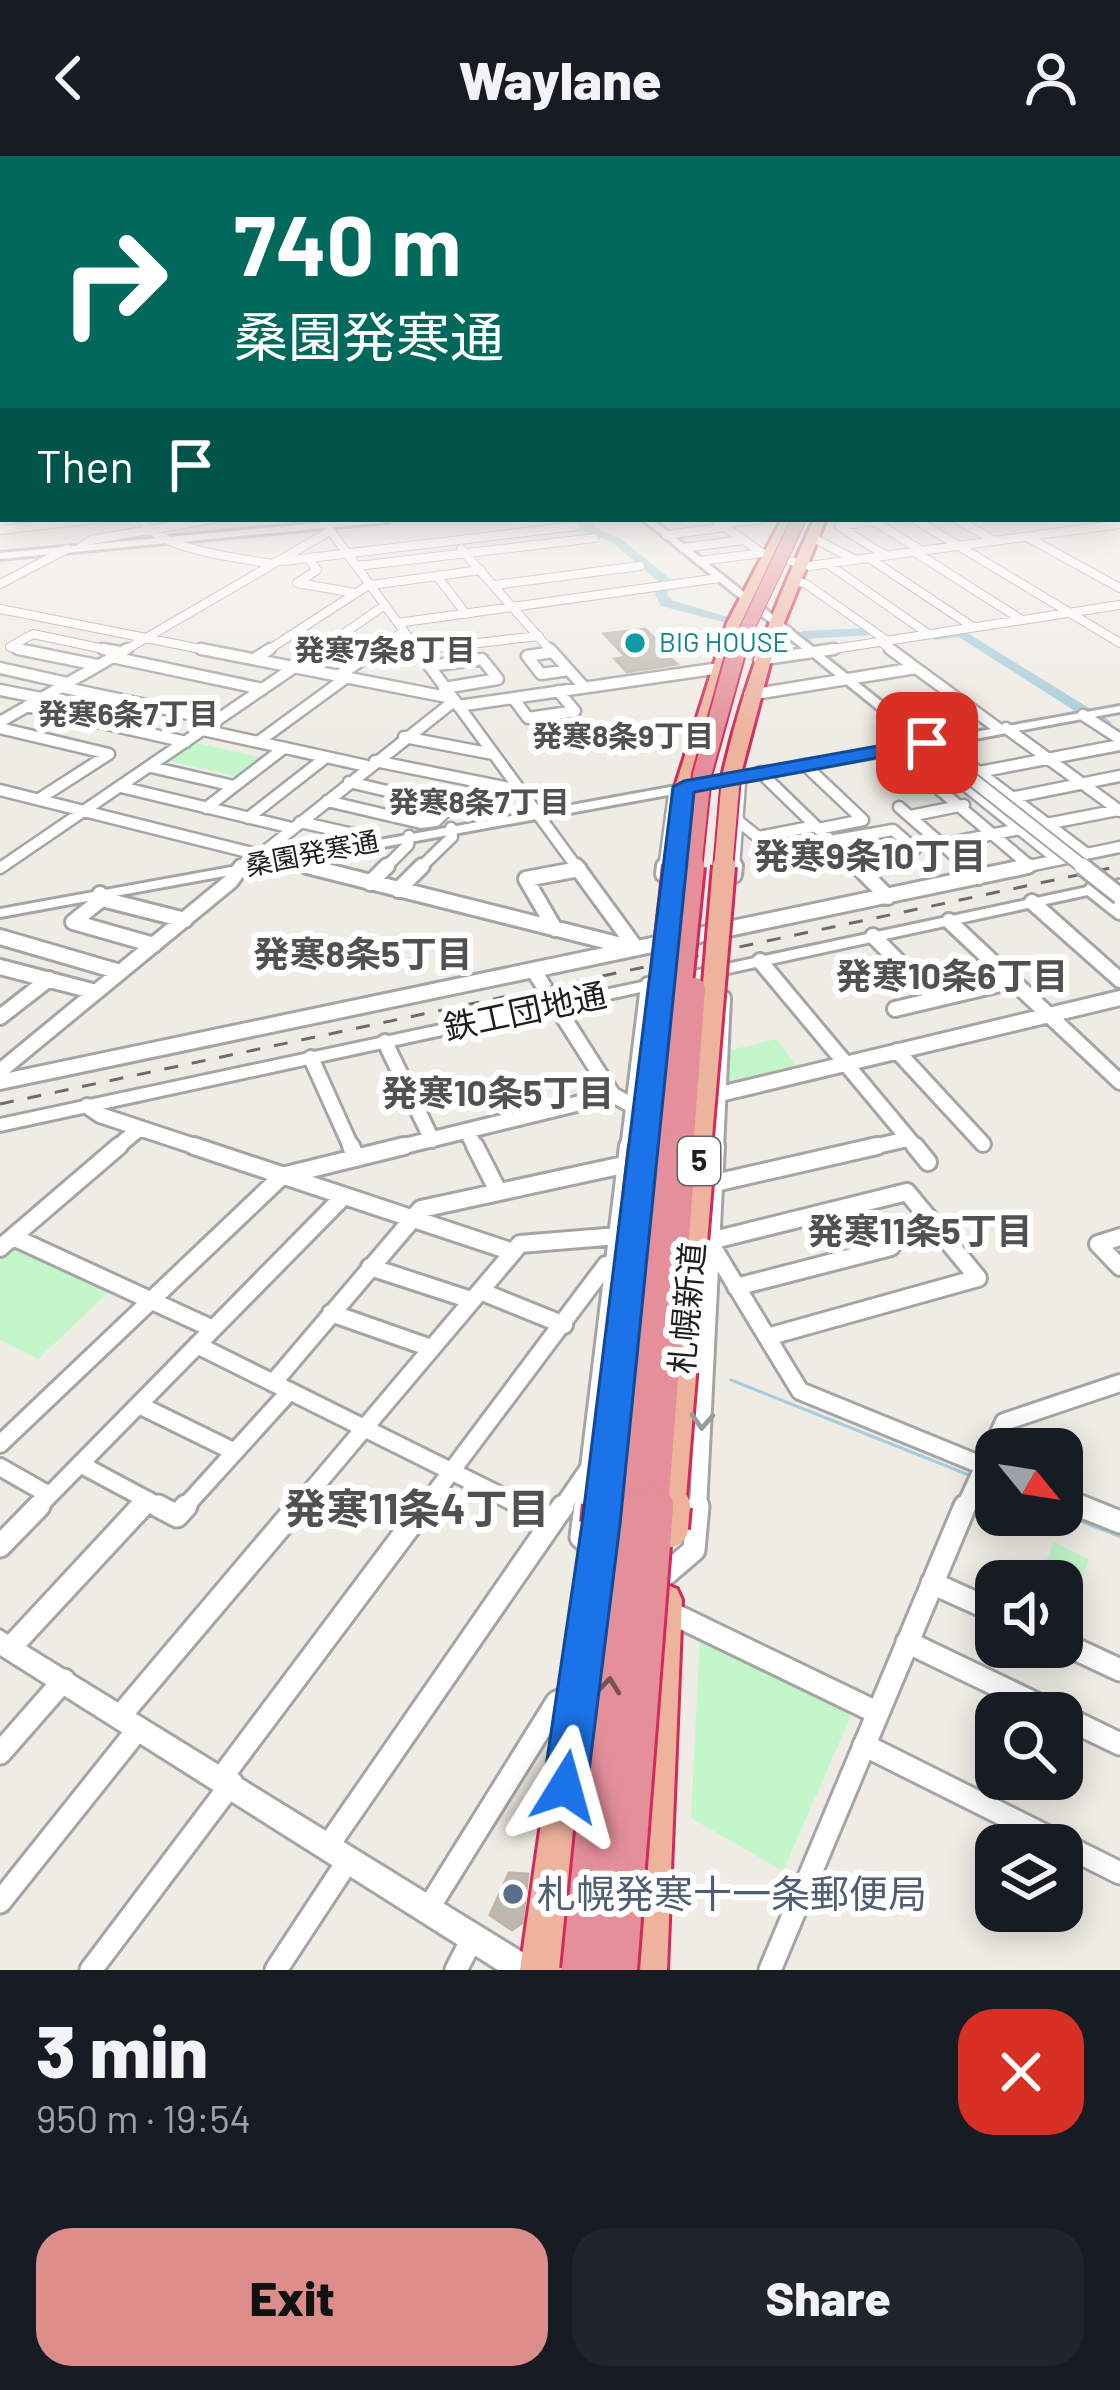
<!DOCTYPE html>
<html lang="en">
<head>
<meta charset="utf-8">
<style>
  :root { --surface:#171b24; --page:#20242c; --text:#f1f3f6; --muted:#9ea1a6; --accent:#de8e8a }
  body { margin:0; font-family:Barlow,"Noto Sans JP",sans-serif; background:var(--page); color:var(--text); height:100vh; display:flex; flex-direction:column; font-size:45px; white-space:nowrap }
  * { box-sizing:border-box; margin:0 }
  p { font-size:39px; color:var(--muted) }
  .icon { flex:none; width:66px; height:66px; fill:none; stroke:currentColor; stroke-width:2; stroke-linecap:round; stroke-linejoin:round }
  .map { position:relative; height:1814px; overflow:hidden }
  .drawer { display:flex; flex-direction:column; background:var(--surface); flex:1 }
  .drawer>* { flex:none }
  .guide { position:absolute; left:0px; top:0px; width:1122px; height:366px; box-shadow:0 6px 30px #0003; background:#00695c; color:#fff; overflow:hidden }
  .needle { width:78px; rotate:120deg }
  .buttons { position:absolute; left:975px; top:1272px; display:grid; gap:24px }
  .buttons a { display:grid; place-items:center; width:108px; height:108px; border-radius:24px; background:var(--surface); box-shadow:0 6px 30px #0003; font-size:60px }
  .pin { position:absolute; display:grid; place-items:center; width:102px; height:102px; color:#fff; margin:-51px; border-radius:24px; box-shadow:0 6px 18px #0006 }
  .me { position:absolute; width:132px; margin:-66px; rotate:8deg; stroke-linejoin:round; filter:drop-shadow(0 0 9px #0008) }
  .turn { display:flex; align-items:center; gap:42px; height:252px; padding:0 36px; font-size:54px }
  .turn .icon { width:156px; height:156px; stroke-width:2.5 }
  .turn b { display:block; font-size:84px; line-height:102px }
  .then { display:flex; align-items:center; height:114px; padding:0 36px; background:#0003; gap:24px; font-size:45px }
  .round { display:grid; place-items:center; flex:none; width:126px; height:126px; border-radius:36px; background:var(--page) }
  .summary { display:flex; align-items:center; justify-content:space-between; height:204px; padding:0 36px }
  h1 { font-size:72px; font-weight:800; line-height:90px }
  .action { display:flex; gap:24px; margin-top:auto; padding:24px 36px }
  .action a { flex:1; height:138px; border-radius:36px; background:var(--accent); color:#111; font-size:48px; font-weight:800; line-height:138px; text-align:center }
  .action a+a { background:var(--page); color:var(--text) }
  header { display:flex; justify-content:space-between; align-items:center; height:156px; padding:0 36px; background:var(--surface); font-size:54px; font-weight:800 }
  .map>svg:first-child { display:block }
  .park { fill:#c3f7ca }
  .lines { fill:none; stroke-linecap:round; stroke-linejoin:round }
  .stream-far1 { stroke:#a7ccdb; stroke-width:3 }
  .stream { stroke:#a7ccdb; stroke-width:4.5 }
  .river { fill:#a7ccdb; fill-rule:evenodd }
  .building { fill:#bfb8b1; stroke:#c0b4a8; stroke-width:3 }
  .minor-far4-casing { stroke:#a5a5a5; stroke-width:10 }
  .minor-far3-casing { stroke:#a5a5a5; stroke-width:15 }
  .minor-far2-casing { stroke:#a5a5a5; stroke-width:20 }
  .minor-far1-casing { stroke:#a5a5a5; stroke-width:22 }
  .minor-casing { stroke:#a5a5a5; stroke-width:27 }
  .tertiary-casing { stroke:#a5a5a5; stroke-width:6 }
  .trunk-casing { stroke:#d42a5b; stroke-width:6 }
  .minor-far4 { stroke:#fff; stroke-width:8 }
  .minor-far3 { stroke:#fff; stroke-width:10 }
  .minor-far2 { stroke:#fff; stroke-width:14 }
  .minor-far1 { stroke:#fff; stroke-width:16 }
  .minor { stroke:#fff; stroke-width:21 }
  .tertiary { fill:#fff; fill-rule:evenodd }
  .trunk { fill:#eeb39d; fill-rule:evenodd }
  .rail { stroke:#6c6c6c; stroke-width:3; stroke-dasharray:14 14; stroke-linecap:butt }
  .tertiary-bridge-far1-casing { stroke:#a5a5a5; stroke-width:16; stroke-linecap:butt }
  .tertiary-bridge-casing { stroke:#a5a5a5; stroke-width:21; stroke-linecap:butt }
  .trunk-bridge-far3-casing { stroke:#d42a5b; stroke-width:22; stroke-linecap:butt }
  .trunk-bridge-far2-casing { stroke:#d42a5b; stroke-width:28; stroke-linecap:butt }
  .trunk-bridge-far1-casing { stroke:#d42a5b; stroke-width:34; stroke-linecap:butt }
  .trunk-bridge-casing { stroke:#d42a5b; stroke-width:44; stroke-linecap:butt }
  .motorway-bridge-far4-casing { stroke:#d42a5b; stroke-width:16; stroke-linecap:butt }
  .motorway-bridge-far3-casing { stroke:#d42a5b; stroke-width:22; stroke-linecap:butt }
  .motorway-bridge-far2-casing { stroke:#d42a5b; stroke-width:28; stroke-linecap:butt }
  .motorway-bridge-far1-casing { stroke:#d42a5b; stroke-width:34; stroke-linecap:butt }
  .motorway-bridge-casing { stroke:#d42a5b; stroke-width:44; stroke-linecap:butt }
  .tertiary-bridge-far1 { stroke:#fff; stroke-width:12 }
  .tertiary-bridge { stroke:#fff; stroke-width:15 }
  .trunk-bridge-far3 { stroke:#eeb39d; stroke-width:18 }
  .trunk-bridge-far2 { stroke:#eeb39d; stroke-width:22 }
  .trunk-bridge-far1 { stroke:#eeb39d; stroke-width:28 }
  .trunk-bridge { stroke:#eeb39d; stroke-width:38 }
  .motorway-bridge-far4 { stroke:#e48f9a; stroke-width:14 }
  .motorway-bridge-far3 { stroke:#e48f9a; stroke-width:18 }
  .motorway-bridge-far2 { stroke:#e48f9a; stroke-width:22 }
  .motorway-bridge-far1 { stroke:#e48f9a; stroke-width:28 }
  .motorway-bridge { stroke:#e48f9a; stroke-width:38 }
  .oneway { stroke:#9a9a9a }
  .oneway2 { stroke:#775156 }
  .route { fill:#1a73e8; stroke:#114b97; stroke-width:3 }
  .culture-dot { fill:#0f9aa8; stroke:#fff; stroke-width:4.5 }
  .service-dot { fill:#5c6f8a; stroke:#fff; stroke-width:4.5 }
  .labels { text-anchor:middle; stroke-width:12; stroke-linejoin:round; paint-order:stroke }
  .far-culture-label { font-size:27px; fill:#0d838f; stroke:#fff; text-anchor:start }
  .far-street-label { font-size:27px; fill:#1e1e1e; stroke:#fff }
  .far-neighbourhood-label { font-size:30px; font-weight:bold; fill:#515151; stroke:#fff }
  .shield { fill:#fff; stroke:#626262; stroke-width:3 }
  .shield-label { font-size:30px; font-weight:bold; fill:#1e1e1e }
  .street-label { font-size:33px; fill:#1e1e1e; stroke:#fff }
  .neighbourhood-label { font-size:36px; font-weight:bold; fill:#515151; stroke:#fff }
  .near-service-label { font-size:39px; fill:#4e5e75; stroke:#fff; text-anchor:start }
  .near-neighbourhood-label { font-size:42px; font-weight:bold; fill:#515151; stroke:#fff }
</style>
</head>
<body>
<header><svg class="icon" aria-label="back" viewBox="0 0 24 24"><path d="M15 5l-7 7 7 7"/></svg>Waylane<svg class="icon" aria-label="person" viewBox="0 0 24 24"><circle cx="12" cy="8" r="4"/><path d="M4 21q1-7 8-7t8 7"/></svg></header>
<div class="map">
<svg width="1120" height="1814" viewBox="0 0 1120 1814">
  <rect width="100%" height="100%" fill="#efece5"/>
  <path class="park" d="M192,586L264,602L239,621L166,604Z
    M776,883L799,912L725,930L727,895Z
    M14,1088L113,1132L38,1203L0,1184V1100Z
    M1054,1386L1089,1404L1065,1464L1062,1425H1038Z
    M700,1480L844,1551L850,1562L783,1715L691,1662Z"/>
  <g class="lines">
    <path class="stream-far1" d="M731,1224L969,1319
      M983,1325L996,1330"/>
    <path class="stream" d="M1062,1357L1120,1380"/>
    <path class="river" d="M585,363H597L593,371L620,382L669,422L667,439L671,444L728,461V467L661,450L655,439L659,426L612,386L583,375Z
      M867,472L872,473V479L803,483L796,479L803,475Z
      M961,473L1110,565L1112,568L1100,571L959,481L935,484L928,480Z"/>
  </g>
  <path class="building" d="M645,473L672,499L668,500L677,508L627,516L615,503L626,501L604,478Z
    M509,1717L528,1718L522,1767L512,1774L490,1759Z"/>
  <g class="lines">
    <defs>
      <path id="minor-far4" d="M141,363C158,394 240,402 273,408
        M322,363L419,496
        M714,363L762,397L809,410L1120,368
        M870,363L922,395
        M914,363L1120,487
        M956,363L995,385
        M874,365L839,370L886,400
        M721,368L763,363
        M0,374L95,363
        M666,379L725,371
        M812,381L855,404
        M1027,381L1120,432
        M81,391L91,384L213,363
        M683,392L743,384
        M461,393L552,496
        M915,396L1022,464
        M308,402L317,414L297,427L355,437
        M869,402L973,471
        M284,405L576,370
        M700,405L762,397
        M828,408L927,477
        M357,410L594,382
        M437,420L466,458
        M793,424L806,428L886,484
        M0,428L67,393
        M371,429L481,414
        M494,429L640,410
        M0,453L216,496
        M398,467L719,422
        M880,485L894,496
        M418,494L539,480
        M32,496L10,491L33,478L118,496
        M122,496L330,375
        M265,496L370,428
        M317,496L385,449
        M374,496L404,475
        M814,496L1120,449"/>
      <path id="minor-far3" d="M18,493L97,509
        M103,493L120,496
        M201,493L452,542
        M417,493L578,713
        M550,493L584,531
        M890,493L999,573
        M418,494L430,493
        M553,496L527,500L541,518L569,514
        M112,501L263,533
        M254,503L270,493
        M759,504L834,493
        M429,510L482,503L498,523L444,532
        M0,512L67,527
        M338,520L378,493
        M61,531L218,564
        M0,534L41,542
        M749,539L916,512
        M513,542L528,562L575,555L558,535
        M27,550L186,586
        M458,550L720,512
        M1083,559L1120,583
        M0,566L127,493
        M0,572L109,598L39,643
        M1006,572L1120,655
        M203,574L367,610
        M404,581L493,598
        M258,586L347,521
        M375,605L519,634
        M951,607L972,611L1087,698
        M805,609L863,664L818,673
        M955,610L956,622L1058,704
        M151,611L234,630
        M760,616L860,713
        M979,616L1120,589
        M731,621L740,627L734,713
        M121,631L292,672
        M0,634L260,699L269,706
        M940,634L1030,710
        M1010,642L1120,620
        M327,645L421,667L436,665L451,650L349,626
        M899,651L970,713
        M206,652L284,592
        M910,660L964,649
        M248,662L325,602
        M737,664L758,681L815,670
        M300,666L353,678L360,689
        M830,685L893,674L915,693L853,707
        M943,688L1118,654
        M260,699L454,545
        M292,702L319,713
        M0,712L321,493
        M384,713L408,689L409,680
        M419,713L452,681L451,672
        M664,713L674,638L684,631
        M1014,713L1120,691"/>
      <path id="minor-far2" d="M307,710L625,790
        M576,710L636,792
        M857,710L888,741
        M967,710L979,721
        M663,718L664,710
        M734,719L735,710
        M370,727L387,710
        M398,734L422,710
        M1092,734L1120,756
        M100,738L102,743L73,766L154,789
        M102,743L185,764
        M1032,746L1120,824
        M949,765L1120,926
        M555,773L526,723L579,713
        M873,780L936,843
        M0,781L120,816
        M760,805L917,993
        M0,811L96,836
        M534,815L613,939L635,951
        M872,824L908,815
        M895,853L1013,825
        M0,861L49,823
        M385,886L432,984
        M897,895L983,988
        M311,902L352,993
        M0,915L231,725L241,711
        M0,926L1028,710
        M720,938L1120,842
        M87,950L100,959L203,993
        M467,975L476,993
        M115,993L140,972
        M392,993L613,939
        M628,993L648,829
        M716,993L723,842
        M863,993L908,983"/>
      <path id="minor-far1" d="M194,990L513,1096
        M351,990L356,1002
        M475,990L497,1033
        M915,990L928,1006
        M715,1027L877,990
        M907,1036L978,1122L767,1181L712,1090L718,1083Z
        M13,1081L213,1173
        M1120,1081L1098,1088L1120,1111
        M0,1092L119,990
        M370,1111L471,1144
        M736,1131L891,1091
        M480,1135L564,1169
        M331,1157L431,1192
        M767,1181L800,1235L996,1315
        M197,1189L527,1353
        M273,1227L421,1053L628,1008
        M139,1249L235,1296
        M0,1288L282,1020L404,990
        M80,1308L164,1353
        M0,1311L49,1339
        M1062,1343L1087,1353
        M36,1353L343,1041
        M140,1353L148,1344
        M183,1353L290,1235
        M296,1353L520,1088L618,1080
        M423,1353L606,1109H615
        M561,1353L589,1312
        M584,1353L628,990
        M698,1353L716,990
        M964,1353L1004,1266L1120,1227"/>
      <path id="minor" d="M158,1350L177,1360L186,1350
        M521,1350L549,1364
        M585,1350L581,1381L593,1392
        M1080,1350L1120,1366
        M0,1390L39,1350
        M666,1418L694,1394L698,1350
        M932,1427L996,1456
        M669,1456L878,1557
        M907,1486L1055,1557
        M1062,1487L1120,1514
        M11,1491L142,1350
        M121,1559L298,1350
        M1062,1560L1120,1588
        M864,1589L1120,1717
        M0,1597L64,1524
        M222,1621L425,1350
        M330,1687L563,1350
        M0,1746L139,1572
        M428,1753L557,1546L576,1539
        M91,1814L232,1627
        M276,1814L349,1703
        M456,1814L473,1781
        M770,1814L965,1350"/>
      <path id="tertiary" d="M360,363H392L388,366L0,403V397Z
        M642,363H652L930,584L1120,550V556L937,590L963,610V616L959,617L925,592L0,761V753L918,586Z
        M1120,724V732L0,975V963Z
        M0,1474L535,1804L540,1814H498L0,1499Z"/>
      <path id="trunk" d="M782,363H794L743,467L693,631L684,637L678,635L675,631L727,467Z
        M814,363H826L775,489L740,621L737,625H725L722,621C742,531 775,447 814,363Z
        M601,1354L613,1358L618,1368L562,1814H520L584,1368L589,1358Z
        M665,1428L677,1433L682,1444L667,1814H625L648,1444L653,1433Z"/>
    </defs>
    <use href="#minor-far4" class="minor-far4-casing"/>
    <use href="#minor-far3" class="minor-far3-casing"/>
    <use href="#minor-far2" class="minor-far2-casing"/>
    <use href="#minor-far1" class="minor-far1-casing"/>
    <use href="#minor" class="minor-casing"/>
    <use href="#tertiary" class="tertiary-casing"/>
    <use href="#trunk" class="trunk-casing"/>
    <use href="#minor-far4" class="minor-far4"/>
    <use href="#minor-far3" class="minor-far3"/>
    <use href="#minor-far2" class="minor-far2"/>
    <use href="#minor-far1" class="minor-far1"/>
    <use href="#minor" class="minor"/>
    <use href="#tertiary" class="tertiary"/>
    <use href="#trunk" class="trunk"/>
    <path class="rail" d="M0,948L1120,710"/>
    <defs>
      <path id="tertiary-bridge-far1" d="M959,613L1086,713"/>
      <path id="tertiary-bridge" d="M1082,710L1120,740"/>
      <path id="trunk-bridge-far3" d="M675,713L684,631
        M723,713L731,621"/>
      <path id="trunk-bridge-far2" d="M643,993L675,710
        M700,993L724,710"/>
      <path id="trunk-bridge-far1" d="M603,1353L644,990
        M671,1353L701,990"/>
      <path id="trunk-bridge" d="M601,1368L603,1350
        M669,1372L671,1350"/>
      <path id="motorway-bridge-far4" d="M736,496L799,363"/>
      <path id="motorway-bridge-far3" d="M692,713L702,619L737,493"/>
      <path id="motorway-bridge-far2" d="M664,993L693,710
        M682,993L694,833"/>
      <path id="motorway-bridge-far1" d="M628,1353L664,990
        M654,1353L682,990"/>
      <path id="motorway-bridge" d="M581,1814L628,1350
        M618,1814L654,1350"/>
    </defs>
    <use href="#tertiary-bridge-far1" class="tertiary-bridge-far1-casing"/>
    <use href="#tertiary-bridge" class="tertiary-bridge-casing"/>
    <use href="#trunk-bridge-far3" class="trunk-bridge-far3-casing"/>
    <use href="#trunk-bridge-far2" class="trunk-bridge-far2-casing"/>
    <use href="#trunk-bridge-far1" class="trunk-bridge-far1-casing"/>
    <use href="#trunk-bridge" class="trunk-bridge-casing"/>
    <use href="#motorway-bridge-far4" class="motorway-bridge-far4-casing"/>
    <use href="#motorway-bridge-far3" class="motorway-bridge-far3-casing"/>
    <use href="#motorway-bridge-far2" class="motorway-bridge-far2-casing"/>
    <use href="#motorway-bridge-far1" class="motorway-bridge-far1-casing"/>
    <use href="#motorway-bridge" class="motorway-bridge-casing"/>
    <use href="#tertiary-bridge-far1" class="tertiary-bridge-far1"/>
    <use href="#tertiary-bridge" class="tertiary-bridge"/>
    <use href="#trunk-bridge-far3" class="trunk-bridge-far3"/>
    <use href="#trunk-bridge-far2" class="trunk-bridge-far2"/>
    <use href="#trunk-bridge-far1" class="trunk-bridge-far1"/>
    <use href="#trunk-bridge" class="trunk-bridge"/>
    <use href="#motorway-bridge-far4" class="motorway-bridge-far4"/>
    <use href="#motorway-bridge-far3" class="motorway-bridge-far3"/>
    <use href="#motorway-bridge-far2" class="motorway-bridge-far2"/>
    <use href="#motorway-bridge-far1" class="motorway-bridge-far1"/>
    <use href="#motorway-bridge" class="motorway-bridge"/>
  </g>
  <defs><path id="oneway-chevron" d="M-2-3.5L2.5 0L-2 3.5" fill="none" stroke-width="1.6" stroke-linecap="round" stroke-linejoin="round" transform="scale(3)"/></defs>
  <use class="oneway" href="#oneway-chevron" transform="translate(702 1265) rotate(93)"/>
  <use class="oneway2" href="#oneway-chevron" transform="translate(609 1530) rotate(-84)"/>
  <linearGradient id="sky" x2="0" y2="1"><stop stop-color="#8ebee3"/><stop offset="0.56" stop-color="#f8f6f3"/><stop offset="1" stop-color="#f8f6f3" stop-opacity="0"/></linearGradient>
  <rect width="1120" height="579" fill="url(#sky)"/>
  <path class="route" d="M927,581L937,587L934,591L694,636L620,1368L587,1631L581,1647L565,1653L549,1647L543,1631L582,1368L673,631L684,625Z"/>
  <circle class="culture-dot" cx="635" cy="487" r="12"/>
  <circle class="service-dot" cx="513" cy="1738" r="12"/>
  <g class="labels">
    <g class="far-culture-label">
      <text x="659" y="496">BIG HOUSE</text>
    </g>
    <g class="far-street-label">
      <text transform="translate(312 698) rotate(-11)" y="9">桑園発寒通</text>
    </g>
    <g class="far-neighbourhood-label">
      <text x="385" y="505">発寒7条8丁目</text>
      <text x="128" y="569">発寒6条7丁目</text>
      <text x="623" y="591">発寒8条9丁目</text>
      <text x="479" y="657">発寒8条7丁目</text>
    </g>
    <rect class="shield" x="678" y="981" width="42" height="48" rx="9"/>
    <g class="shield-label">
      <text x="699" y="1015">5</text>
    </g>
    <g class="street-label">
      <text transform="translate(525 855) rotate(-12)" y="12">鉄工団地通</text>
      <text transform="translate(687 1152) rotate(-85)" y="12">札幌新道</text>
    </g>
    <g class="neighbourhood-label">
      <text x="870" y="713">発寒9条10丁目</text>
      <text x="363" y="811">発寒8条5丁目</text>
      <text x="952" y="833">発寒10条6丁目</text>
      <text x="498" y="950">発寒10条5丁目</text>
      <text x="920" y="1088">発寒11条5丁目</text>
    </g>
    <g class="near-service-label">
      <text x="537" y="1752">札幌発寒十一条郵便局</text>
    </g>
    <g class="near-neighbourhood-label">
      <text x="417" y="1368">発寒11条4丁目</text>
    </g>
  </g>
</svg>
<div class="buttons">
<a><svg class="needle" viewBox="-14 -14 28 28"><path d="M0-13l5 13h-10z" fill="#e53935"/><path d="M0 13l5-13h-10z" fill="#9ea1a6"/></svg></a>
<a><svg class="icon" aria-label="sound" viewBox="0 0 24 24"><path d="M4 9h4l5-4v14l-5-4H4zM17 9q2 3 0 6"/></svg></a>
<a><svg class="icon" aria-label="search" viewBox="0 0 24 24"><circle cx="10" cy="10" r="6"/><path d="M15 15l6 6"/></svg></a>
<a><svg class="icon" aria-label="layers" viewBox="0 0 24 24"><path d="M12 4l9 5-9 5-9-5zM3 14l9 5 9-5"/></svg></a>
</div>
<div class="pin" style="left:927px;top:587px;background:#d93025"><svg class="icon" aria-label="arrive" viewBox="0 0 24 24"><path d="M6 21V4h12l-3 4 3 4H6"/></svg></div>
<svg class="me" style="left:565px;top:1631px" viewBox="-20 -20 40 40"><path d="M0-17L14 15 0 8-14 15z" fill="#1a73e8" stroke="#fff" stroke-width="4"/></svg>
<div class="guide">
<div class="turn"><svg class="icon" aria-label="right" viewBox="0 0 24 24"><path d="M7 20v-9h11M14 6l5 5-5 5"/></svg><div><b>740 m</b>桑園発寒通</div></div>
<div class="then">Then<svg class="icon" aria-label="arrive" viewBox="0 0 24 24"><path d="M6 21V4h12l-3 4 3 4H6"/></svg></div>
</div>
</div>
<section class="drawer">
<div class="summary"><div><h1>3 min</h1><p>950 m · 19:54</p></div><a class="round" style="background:#d93025;color:#fff"><svg class="icon" aria-label="close" viewBox="0 0 24 24"><path d="M6 6l12 12M18 6L6 18"/></svg></a></div>
<div class="action"><a>Exit</a><a>Share</a></div>
</section>
</body>
</html>
